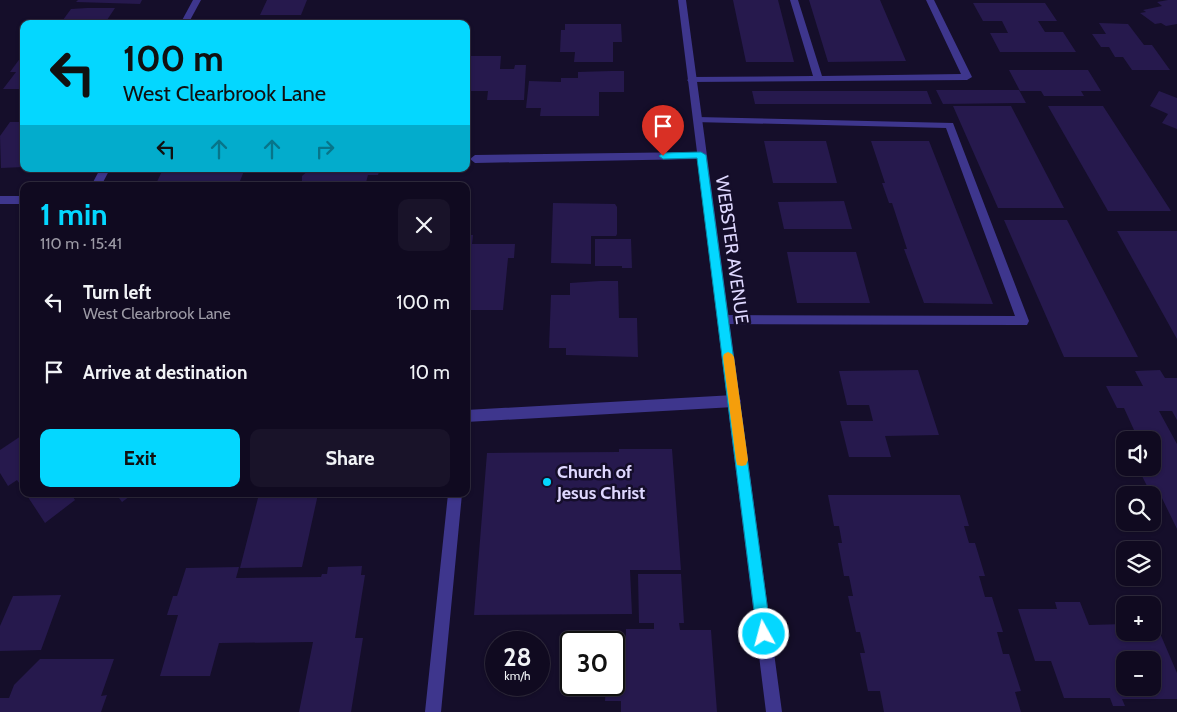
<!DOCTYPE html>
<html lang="en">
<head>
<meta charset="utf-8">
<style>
  :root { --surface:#100a20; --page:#191329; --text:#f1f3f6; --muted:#9c9aa5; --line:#302b3e; --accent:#04d7ff }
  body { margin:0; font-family:Cabin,sans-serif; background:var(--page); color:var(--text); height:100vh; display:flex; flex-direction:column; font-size:19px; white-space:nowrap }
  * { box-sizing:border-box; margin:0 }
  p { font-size:16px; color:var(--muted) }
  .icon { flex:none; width:28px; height:28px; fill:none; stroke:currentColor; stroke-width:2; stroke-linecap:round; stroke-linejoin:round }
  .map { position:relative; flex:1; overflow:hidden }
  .details { position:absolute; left:20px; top:182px; width:450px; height:315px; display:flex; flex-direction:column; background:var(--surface); border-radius:10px; box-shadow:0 1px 4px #0004,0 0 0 1px var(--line) }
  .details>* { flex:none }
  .guide { position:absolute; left:20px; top:20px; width:450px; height:152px; border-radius:10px; box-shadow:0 1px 4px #0004,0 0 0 1px var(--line); background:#04d7ff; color:#111; overflow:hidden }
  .buttons { position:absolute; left:1116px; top:431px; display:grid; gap:10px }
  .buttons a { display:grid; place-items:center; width:45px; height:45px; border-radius:10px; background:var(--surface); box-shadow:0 1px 4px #0004,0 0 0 1px var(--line); font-size:25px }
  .speed { position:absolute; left:485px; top:631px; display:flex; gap:10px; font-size:25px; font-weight:700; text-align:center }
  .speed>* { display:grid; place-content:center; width:65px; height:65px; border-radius:50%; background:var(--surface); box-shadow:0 1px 4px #0004,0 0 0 1px var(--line); line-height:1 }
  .speed small { font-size:12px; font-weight:400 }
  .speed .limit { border:2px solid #111; border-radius:8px; background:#fff; color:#111 }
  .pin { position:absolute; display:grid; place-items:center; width:42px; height:42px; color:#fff; margin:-51px -21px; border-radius:50% 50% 50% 0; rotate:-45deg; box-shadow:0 0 5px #0007 }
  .pin .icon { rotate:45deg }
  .me { position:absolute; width:55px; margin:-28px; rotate:353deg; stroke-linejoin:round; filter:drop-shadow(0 0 4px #0008) }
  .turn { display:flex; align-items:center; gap:18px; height:105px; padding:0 20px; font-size:22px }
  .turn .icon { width:65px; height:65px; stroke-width:2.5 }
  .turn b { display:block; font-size:35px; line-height:42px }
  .lanes { display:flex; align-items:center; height:48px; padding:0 20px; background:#0003; justify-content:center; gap:25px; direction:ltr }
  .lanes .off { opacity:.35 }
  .round { display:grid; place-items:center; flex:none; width:52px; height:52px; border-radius:10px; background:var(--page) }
  .summary { display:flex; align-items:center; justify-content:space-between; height:85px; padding:0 20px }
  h1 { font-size:30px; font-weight:800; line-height:38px; color:var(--accent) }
  .action { display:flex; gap:10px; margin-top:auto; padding:10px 20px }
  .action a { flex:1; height:58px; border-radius:10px; background:var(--accent); color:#111; font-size:20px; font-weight:800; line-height:58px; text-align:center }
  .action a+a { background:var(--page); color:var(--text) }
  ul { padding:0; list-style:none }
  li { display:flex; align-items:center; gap:15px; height:70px; padding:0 20px }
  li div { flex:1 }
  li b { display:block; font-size:19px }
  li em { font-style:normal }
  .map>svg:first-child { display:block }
  .building { fill:#26194d; fill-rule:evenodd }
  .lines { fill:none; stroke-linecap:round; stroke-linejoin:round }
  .lane { fill:#3e368d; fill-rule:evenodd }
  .street { fill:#3e368d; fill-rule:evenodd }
  .route { fill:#04d7ff; stroke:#038ca6 }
  .slow { fill:#f59e0b }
  .poi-dot { fill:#04d7ff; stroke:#150e2a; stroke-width:2 }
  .labels { text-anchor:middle; stroke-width:5; stroke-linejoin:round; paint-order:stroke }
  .street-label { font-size:18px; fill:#dfd8ff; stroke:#150e2a }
  .poi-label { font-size:18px; font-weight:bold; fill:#dfd8ff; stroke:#150e2a; text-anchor:start }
</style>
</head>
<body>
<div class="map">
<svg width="1177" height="712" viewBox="0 0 1177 712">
  <rect width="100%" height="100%" fill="#150e2a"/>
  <path class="building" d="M78,0H142L140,4L76,2Z
    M267,0H307L301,15H260Z
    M733,0H778L794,62H746Z
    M809,0H880L906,61L828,62Z
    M1168,0H1177V24L1166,26L1161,23L1155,24L1140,13L1146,12L1143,10L1162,6L1157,2Z
    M973,3H1045L1057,21H1038L1045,32H1063L1076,52H1000L990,33H1008L1002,21H983Z
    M87,8H115L107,20H109L107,24H60L71,9Z
    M257,22H303L302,24H256Z
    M1099,23L1128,24L1144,45H1152L1170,70H1132L1123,57H1115L1109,47H1101L1092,34H1106Z
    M565,24H621L622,42H613V62H574L575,52H560L561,30H565Z
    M24,53V89H3L16,72H10Z
    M466,56H501L500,69H514L515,65H526L524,100H487L488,91H466Z
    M1009,70H1088L1101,91H1081L1084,96H1044L1041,91H1020Z
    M611,71H624V92H599V116H540L541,108H526L529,81L561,82V78H578V72Z
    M936,90H1019L1026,103L943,104Z
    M752,91H927L932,104H755Z
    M1159,91L1177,98V129L1162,123L1168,114L1150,106Z
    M953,106H1011L1064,208H998Z
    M1048,106H1103L1171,211H1108Z
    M10,122H24V167L1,168L0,136Z
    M764,141H826L837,183H773Z
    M871,141H929L993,304L924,303L904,249H907L892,203H889L882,183H885Z
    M163,169H197L196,171H244L238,186H155Z
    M310,169H380L378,175H368L365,186H304L302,183V176Z
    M844,201L852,229H784L778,202Z
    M553,203L615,204L617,207V234L616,236H591V264L551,263Z
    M1004,220H1067L1138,357H1064Z
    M1117,231H1177V339Z
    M466,235H473L472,244H515L514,258H508L503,310H466Z
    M595,239H631L632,268H622V266H595Z
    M787,252H856L870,303H797Z
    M600,281H618L619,318H637L638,357L566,355V348H549L551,295H570V283Z
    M918,370L939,435L885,436L891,457H849L840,421H873L869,405H847L839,371Z
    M1160,370L1165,378H1177V420L1172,411H1159L1177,444V529L1160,494H1151L1138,468H1152V440H1134L1129,430H1134L1124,408H1117L1106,386H1143L1135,371Z
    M24,434V490L17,480L8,486L0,473V450Z
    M619,449H672L681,570H630L632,614L474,615L487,453L619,452Z
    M26,494H71L75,500L45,523Z
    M116,494H133L122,502Z
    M259,494H318L302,567L240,568Z
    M828,495H960L969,526H964L969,543H975L985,576H979L985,597H992L1003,632H997L1003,654H1009L1021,691L1015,692L1021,712H884L880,691H868L860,653H865L860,632H856L848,596H853L849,576H844L838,543H842L839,526H834Z
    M362,566L361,575H365L355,638H363L351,712H299L313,642L219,643L210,676H160L178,615H167L173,596H177L186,568L239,567L236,578L321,577L322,574H327L328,567Z
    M638,574H681L684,623H679L680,630H711L717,712H621V701H605L606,685H614V663H619V658H626V629H654V623H639Z
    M61,595L41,650L0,651V626L13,596Z
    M1055,602H1080L1089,625L1125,624V632H1152V624H1156L1177,673V699H1122L1125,706H1113L1110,698H1064L1051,661H1035L1018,609H1057ZM1125,660H1152V688H1125Z
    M40,659H114L101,696L107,695L101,712H0V698H9L14,685Z"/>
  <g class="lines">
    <path class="lane" d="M790,0H798L822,76L961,74L926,0H934L972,77L967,80L689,82L687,80L692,77L813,76Z
      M697,117L953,123L1029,321L1027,325L719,324L717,320L719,316L723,315L1015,316L946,128L694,122V118Z
      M734,395L739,397L741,401L739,405L734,407L466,422V410Z
      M448,494H462L441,712H425Z"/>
    <path class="street" d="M193,0H201L188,24H180Z
      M678,0H686L782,712H766L697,159L475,163L470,159L475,155L697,152Z
      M100,169H110L101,186H91Z
      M0,196H24V204H0Z"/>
  </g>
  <path class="route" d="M701,152L706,155L771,634L769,639L764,641L759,639L757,634L697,158L663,159L659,156L663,153Z"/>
  <path class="slow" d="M728,352L732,354L734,357L748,460L746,465L742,466L737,465L736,460L723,357L724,354Z"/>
  <circle class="poi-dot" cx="547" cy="482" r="5"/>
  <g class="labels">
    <g class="street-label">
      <text transform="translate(732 250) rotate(82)" y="6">WEBSTER AVENUE</text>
    </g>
    <g class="poi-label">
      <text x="557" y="478">Church of<tspan x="557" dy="21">Jesus Christ</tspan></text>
    </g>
  </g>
</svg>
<div class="buttons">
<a><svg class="icon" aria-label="sound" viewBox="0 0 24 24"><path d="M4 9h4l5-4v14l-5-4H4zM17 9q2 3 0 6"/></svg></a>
<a><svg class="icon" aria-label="search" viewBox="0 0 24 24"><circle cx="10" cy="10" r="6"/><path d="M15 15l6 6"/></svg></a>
<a><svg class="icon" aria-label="layers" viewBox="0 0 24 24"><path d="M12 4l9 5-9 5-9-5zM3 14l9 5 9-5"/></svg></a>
<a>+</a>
<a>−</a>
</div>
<div class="speed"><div>28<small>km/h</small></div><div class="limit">30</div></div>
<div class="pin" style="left:663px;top:156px;background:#d93025"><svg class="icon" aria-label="arrive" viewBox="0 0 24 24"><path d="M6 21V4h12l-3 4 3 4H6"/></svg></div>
<svg class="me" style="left:764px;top:634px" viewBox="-20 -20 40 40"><circle r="17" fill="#04d7ff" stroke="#fff" stroke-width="3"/><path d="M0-11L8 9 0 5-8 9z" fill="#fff"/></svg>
<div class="guide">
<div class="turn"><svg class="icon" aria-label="left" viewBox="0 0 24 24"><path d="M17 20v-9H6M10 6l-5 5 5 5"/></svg><div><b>100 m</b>West Clearbrook Lane</div></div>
<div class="lanes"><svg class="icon" aria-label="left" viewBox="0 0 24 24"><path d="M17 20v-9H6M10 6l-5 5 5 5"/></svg><svg class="icon off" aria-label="ahead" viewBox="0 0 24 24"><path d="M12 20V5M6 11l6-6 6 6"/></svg><svg class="icon off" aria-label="ahead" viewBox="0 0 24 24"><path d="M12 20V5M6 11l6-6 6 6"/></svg><svg class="icon off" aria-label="right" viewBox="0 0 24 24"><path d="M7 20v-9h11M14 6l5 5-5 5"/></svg></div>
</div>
<section class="details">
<div class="summary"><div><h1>1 min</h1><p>110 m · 15:41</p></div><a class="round"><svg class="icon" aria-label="close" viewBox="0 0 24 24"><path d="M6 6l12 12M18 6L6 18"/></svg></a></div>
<ul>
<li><svg class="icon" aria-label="left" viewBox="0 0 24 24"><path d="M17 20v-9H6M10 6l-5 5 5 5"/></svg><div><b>Turn left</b><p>West Clearbrook Lane</p></div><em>100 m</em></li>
<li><svg class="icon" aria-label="arrive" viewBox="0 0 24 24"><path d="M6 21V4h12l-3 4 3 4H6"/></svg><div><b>Arrive at destination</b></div><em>10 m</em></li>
</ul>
<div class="action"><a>Exit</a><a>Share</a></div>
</section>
</div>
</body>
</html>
